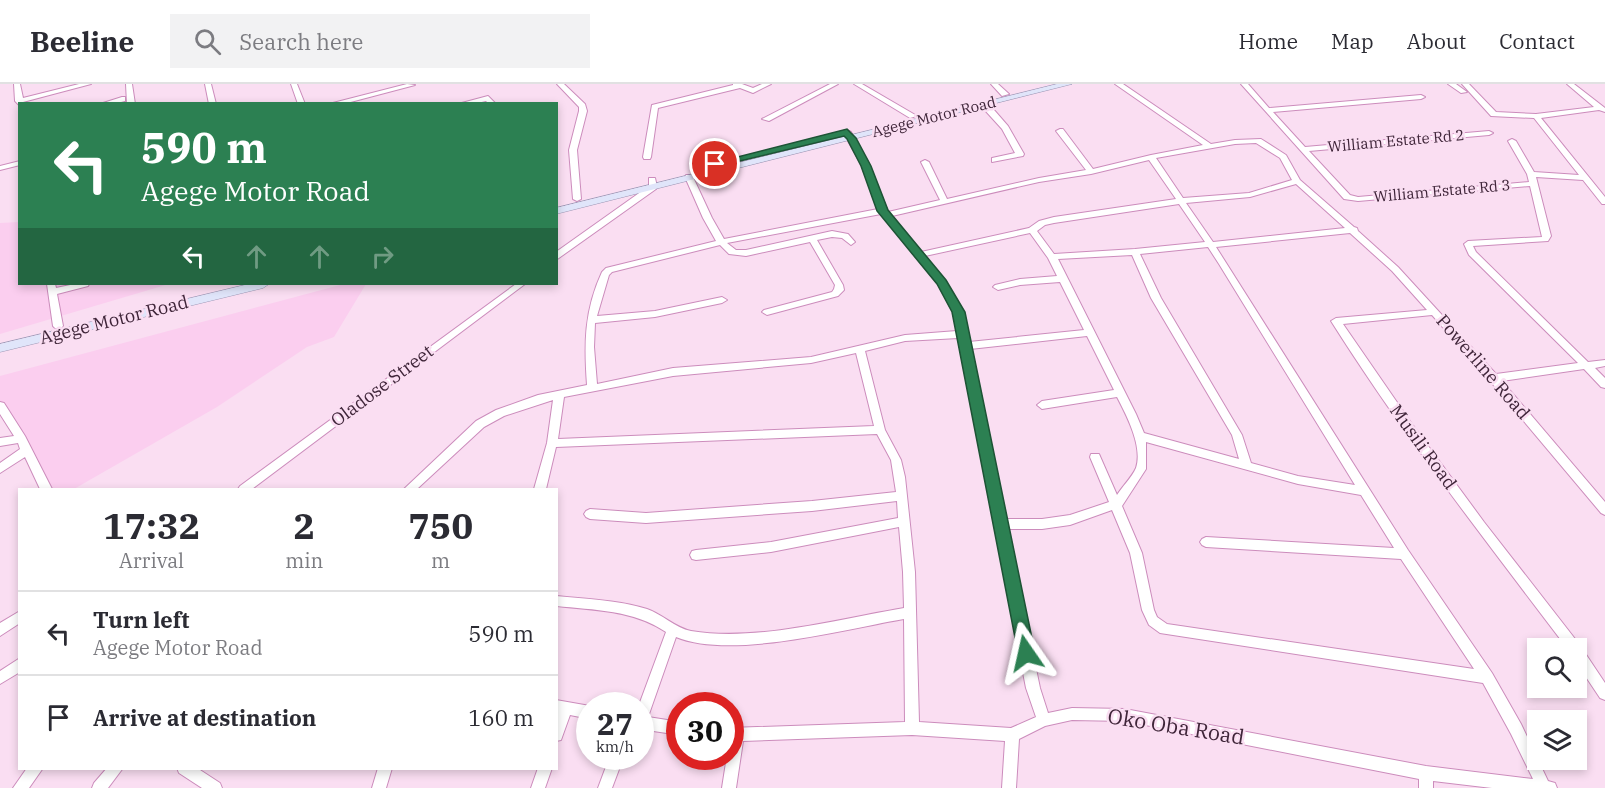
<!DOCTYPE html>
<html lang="en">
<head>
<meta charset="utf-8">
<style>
  :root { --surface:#fff; --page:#f2f2f3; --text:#2b2b33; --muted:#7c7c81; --line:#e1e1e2 }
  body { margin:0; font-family:"IBM Plex Serif",serif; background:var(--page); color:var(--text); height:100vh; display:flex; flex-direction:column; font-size:22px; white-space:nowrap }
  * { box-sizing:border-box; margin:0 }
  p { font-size:20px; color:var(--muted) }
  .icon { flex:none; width:33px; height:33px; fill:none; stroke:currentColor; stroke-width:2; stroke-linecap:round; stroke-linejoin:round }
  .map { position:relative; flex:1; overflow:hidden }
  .details { position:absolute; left:18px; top:404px; width:540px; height:282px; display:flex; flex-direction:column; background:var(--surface); border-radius:0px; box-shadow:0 3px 9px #0003 }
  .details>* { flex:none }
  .top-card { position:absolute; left:18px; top:18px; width:540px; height:183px; border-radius:0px; box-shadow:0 3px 9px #0003; background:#2c8052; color:#fff; overflow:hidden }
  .controls { position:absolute; left:1527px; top:554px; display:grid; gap:12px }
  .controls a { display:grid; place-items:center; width:60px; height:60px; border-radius:0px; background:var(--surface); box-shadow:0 3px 9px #0003; font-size:30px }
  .speed { position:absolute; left:576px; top:608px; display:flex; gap:12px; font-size:30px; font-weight:700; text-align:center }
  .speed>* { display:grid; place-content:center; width:78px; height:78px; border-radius:50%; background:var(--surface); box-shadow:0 3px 9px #0003; line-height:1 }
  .speed small { font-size:15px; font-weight:400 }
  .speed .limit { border:9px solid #d22; background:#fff; color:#111 }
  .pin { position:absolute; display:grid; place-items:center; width:51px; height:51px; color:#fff; margin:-26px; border:3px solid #fff; border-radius:50%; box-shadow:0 2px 6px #0007 }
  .me { position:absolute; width:66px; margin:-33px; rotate:349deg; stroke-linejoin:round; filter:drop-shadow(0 0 4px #0008) }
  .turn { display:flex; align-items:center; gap:21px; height:126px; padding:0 24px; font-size:27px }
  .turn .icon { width:78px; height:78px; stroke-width:2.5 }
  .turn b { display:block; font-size:42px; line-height:51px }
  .lanes { display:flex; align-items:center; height:57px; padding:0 24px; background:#0003; justify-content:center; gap:30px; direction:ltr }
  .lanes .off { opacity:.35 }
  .eta { display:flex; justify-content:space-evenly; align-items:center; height:102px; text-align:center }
  .eta b { font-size:36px; font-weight:700; line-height:42px }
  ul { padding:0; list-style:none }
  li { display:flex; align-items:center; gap:18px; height:84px; padding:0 24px; border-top:2px solid var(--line) }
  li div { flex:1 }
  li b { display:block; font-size:22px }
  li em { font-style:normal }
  header { display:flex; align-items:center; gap:36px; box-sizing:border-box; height:84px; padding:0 30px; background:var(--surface); border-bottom:2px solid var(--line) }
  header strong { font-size:28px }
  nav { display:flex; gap:33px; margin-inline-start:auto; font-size:21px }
  .search { width:420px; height:54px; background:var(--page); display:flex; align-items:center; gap:15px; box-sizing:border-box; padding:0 21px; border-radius:0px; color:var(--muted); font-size:22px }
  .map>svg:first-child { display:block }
  .built { fill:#fbceef }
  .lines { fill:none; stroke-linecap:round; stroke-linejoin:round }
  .minor-casing { stroke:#cc8cbc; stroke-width:2 }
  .major-casing { stroke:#9b96b4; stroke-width:1 }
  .minor { fill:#fff; fill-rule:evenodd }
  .major { fill:#e0e5fa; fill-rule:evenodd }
  .route { fill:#2c8052; stroke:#1d5335; stroke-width:1.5 }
  .labels { text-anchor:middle; stroke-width:5; stroke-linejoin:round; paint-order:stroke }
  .far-street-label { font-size:15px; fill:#3f2539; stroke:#fadef2 }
  .street-label { font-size:18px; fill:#3f2539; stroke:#fadef2 }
  .near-street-label { font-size:21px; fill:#3f2539; stroke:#fadef2 }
</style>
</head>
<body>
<header>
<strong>Beeline</strong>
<div class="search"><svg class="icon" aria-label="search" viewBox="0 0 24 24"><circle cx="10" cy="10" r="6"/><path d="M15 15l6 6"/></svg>Search here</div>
<nav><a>Home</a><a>Map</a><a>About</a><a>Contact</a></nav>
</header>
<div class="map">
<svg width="1605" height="704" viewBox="0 0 1605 704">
  <rect width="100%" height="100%" fill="#fadef2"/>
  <path class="built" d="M19,138L20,200H169L0,250V139Z
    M344,200H366L334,253L307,263L217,323L74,405H47L0,331V292Z"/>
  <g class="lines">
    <defs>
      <path id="minor" d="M14,0H20L23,14L79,0H91L23,18L24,20H20V22L15,17Z
        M126,0H132L135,20H127Z
        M205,0H211L216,20H209Z
        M291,0H297L305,20H298Z
        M407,0L415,1L343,20H329Z
        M557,0H564L585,20L587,27L577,66L581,115L577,117L573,115L569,66L579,27V23Z
        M733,0H742L753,4L762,0H771L753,9L740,4L658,24L651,73L650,75H644L643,73L652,21L733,1Z
        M830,0H838L769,37L762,35Z
        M854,0H862L917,32L910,34Z
        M991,0H998L1009,10L1002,12Z
        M1115,0H1123L1211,60L1235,56L1261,55L1286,71L1300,96L1354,143L1357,144L1358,147L1398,183L1496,290L1578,279L1469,171L1464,160L1468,157L1542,153L1530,102L1358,117L1344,115L1241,0H1248L1269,24L1421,11L1425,13L1421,15L1273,28L1305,63L1489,47L1493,49L1489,51L1309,67L1350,111L1358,113L1529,98L1527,90L1508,57L1512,55L1516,57L1534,88L1579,91L1534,34L1491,32L1462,0H1469L1496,28L1536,30L1594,23L1567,0H1574L1605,24V28L1599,26L1541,34L1605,113V120H1602L1583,96L1536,93L1551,152L1548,157L1473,162L1476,168L1588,278L1605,276V282L1595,284L1605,294V304L1601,303L1584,285L1502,297L1605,418V431L1601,429L1490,297L1432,231L1343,240L1412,340L1484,438L1579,560L1605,599V616L1600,614L1576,578V564H1567C1486,457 1403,351 1331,237L1336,234L1427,226L1392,187L1350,149L1216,163L1408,466L1492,589L1521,640L1548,697L1555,699L1557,704H1492L1433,697V704H1419V695L1125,637L1072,636L1045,642L1019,655L1016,704H1002L1005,657L912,651L743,657L736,704H722L727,672H730V644L905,638L904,535C845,545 731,576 676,553L648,633L680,638V651L640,645V621H639L666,548C634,526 594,526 556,522V512C586,515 618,516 647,525C662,530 675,544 691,547C757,558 838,535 904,524L903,488L899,443L771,468L696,476L692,475L690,471L692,467L696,466L771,458L898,434L897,417L812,427L646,439L590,435L586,433L584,430L586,427L590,425L646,429L812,417L896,408L891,376L877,350L556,363L546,405H534L547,359L553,316L504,332L484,343L417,405H404L476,337L496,326L538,311L587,301C584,260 584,227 602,188L606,184L716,157L703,134L685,93L686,91H689L693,93L712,134L724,155L878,125L862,82L843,48L847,46L851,48L870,82L888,128L940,116L921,78L925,76L929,78L947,115L1039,94L1086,86L1056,47L1060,45H1063L1093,85L1151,71L1203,61ZM1256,59L1280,74L1292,96L1249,109L1183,114L1156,74L1235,60ZM1149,76L1176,115L1054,133L1039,137L1029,144L921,168L892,132L1039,98L1091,90ZM1296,100L1345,144L1213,158L1186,119L1250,113ZM1179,120L1205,158L1135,165L1054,170L1037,147L1045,141L1054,139ZM881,130L938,200L953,228L957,247L905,251L811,273L673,284L597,300L594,263L595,239L655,233L722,219L727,216L722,213L655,227L597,232L609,191L612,188L720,161L729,170L746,172L810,158L835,201L834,205L832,208L764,226L762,228L767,231L838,212L844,206L843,201L817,156L832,153L842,154L851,161L855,158L848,150L832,147L746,166H736L727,159ZM1030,149L1048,174L1057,192L1020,195L995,201L993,203L998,206L1020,201L1060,198L1084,246L969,258L963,228L945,197L925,172ZM1208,163L1219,180L1355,401L1298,392L1251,379L1242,351L1161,214L1140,170ZM1132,171L1151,214L1232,351L1239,375L1144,349L1136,330L1058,175ZM1087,252L1114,306L1042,317L1037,321L1042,325L1117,313C1127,332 1143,363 1136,384C1132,393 1122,403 1117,411L1099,370H1091L1090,373L1109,418L1070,431L1042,435H1005L970,265ZM958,254L1026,604L1036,633L1011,644L919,638L915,488L905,393L901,376L885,346L865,267L905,257ZM856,269L874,342L558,355L564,313L673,292L811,279ZM1146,358L1298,400L1361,411L1394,464L1206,453L1202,455L1200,458L1202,461L1206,463L1401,475L1474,585L1167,540L1157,533L1154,526L1142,469L1122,422L1146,385ZM1112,426L1130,469L1142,526L1149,541L1160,549L1483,599L1511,650L1533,695L1426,682L1125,625L1072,624L1048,629L1040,604L1007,445H1042L1070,441Z
        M1448,0H1456L1467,8L1461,9Z
        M488,12L496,20H489L486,17L473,20H458Z
        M122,13H125V17L113,20H100Z
        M982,19H988L1008,42L1024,70L1023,72L992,78V74L1015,69L1002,45L982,23Z
        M20,77V81L0,86V82Z
        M649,94H655L657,103L656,105L556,176V168L649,102Z
        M47,200H55L56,204L75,200H89L88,202L57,210L63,242L61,244H55L53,242Z
        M516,200H525L252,405H238L240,402Z
        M0,318L4,319L25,352L52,405H40L25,373L0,389V379L20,365L18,359L0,362V354L14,352L0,330Z
        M20,527V539L0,552V539Z
        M20,574V588L0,600V587Z
        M556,616L590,622V635L570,631L561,656L556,657Z
        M610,672H624L612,704H598Z
        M27,684H43L29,704H13Z
        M107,684H123L108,704H92L94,699Z
        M177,684H197L220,699L222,704H202L179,689Z
        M378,684H392L386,704H372Z
        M538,684H552L545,704H531Z"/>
      <path id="major" d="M1057,0H1072L556,130V124Z
        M249,200H269L263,204L0,268V260Z"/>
    </defs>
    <use href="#minor" class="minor-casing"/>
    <use href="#major" class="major-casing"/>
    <use href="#minor" class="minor"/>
    <use href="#major" class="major"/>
  </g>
  <path class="route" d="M847,45L856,54L871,82L888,126L946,196L965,228L1035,569L1032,575L1026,577L1020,575L1018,569L952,228L937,200L877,127L861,82L847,55L844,52L715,83L710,80Z"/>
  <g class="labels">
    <g class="far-street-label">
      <text transform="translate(934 33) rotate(-14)" y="5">Agege Motor Road</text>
      <text transform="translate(1396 57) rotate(-5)" y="5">William Estate Rd 2</text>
      <text transform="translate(1442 107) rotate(-5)" y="5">William Estate Rd 3</text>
    </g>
    <g class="street-label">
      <text transform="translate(114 236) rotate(-14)" y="6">Agege Motor Road</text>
      <text transform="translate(1483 283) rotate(49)" y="6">Powerline Road</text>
      <text transform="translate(382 302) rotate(-37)" y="6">Oladose Street</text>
      <text transform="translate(1423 363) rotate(54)" y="6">Musili Road</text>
    </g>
    <g class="near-street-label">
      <text transform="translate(1176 643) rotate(9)" y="7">Oko Oba Road</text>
    </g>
  </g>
</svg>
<div class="controls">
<a><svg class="icon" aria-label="search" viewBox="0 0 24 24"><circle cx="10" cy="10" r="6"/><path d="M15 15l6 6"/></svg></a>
<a><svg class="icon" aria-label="layers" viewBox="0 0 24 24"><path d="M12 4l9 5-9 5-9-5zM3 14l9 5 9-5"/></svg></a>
</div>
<div class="speed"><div>27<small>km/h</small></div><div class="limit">30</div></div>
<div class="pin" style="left:715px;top:80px;background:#d93025"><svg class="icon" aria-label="arrive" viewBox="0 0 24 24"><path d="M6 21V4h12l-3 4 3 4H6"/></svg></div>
<svg class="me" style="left:1026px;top:569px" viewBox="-20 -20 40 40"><path d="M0-17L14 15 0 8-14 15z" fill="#2c8052" stroke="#fff" stroke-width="4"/></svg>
<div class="top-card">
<div class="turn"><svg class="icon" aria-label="left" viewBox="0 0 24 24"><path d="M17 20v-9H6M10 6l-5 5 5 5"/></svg><div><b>590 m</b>Agege Motor Road</div></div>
<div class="lanes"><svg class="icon" aria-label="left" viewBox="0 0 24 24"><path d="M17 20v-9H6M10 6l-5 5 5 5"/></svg><svg class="icon off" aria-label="ahead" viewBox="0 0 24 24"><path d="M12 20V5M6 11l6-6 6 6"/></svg><svg class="icon off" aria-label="ahead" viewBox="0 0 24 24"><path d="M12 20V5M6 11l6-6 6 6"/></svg><svg class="icon off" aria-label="right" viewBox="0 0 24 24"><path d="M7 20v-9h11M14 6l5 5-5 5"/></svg></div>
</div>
<section class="details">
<div class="eta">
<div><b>17:32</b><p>Arrival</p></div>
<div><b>2</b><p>min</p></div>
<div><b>750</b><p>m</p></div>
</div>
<ul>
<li><svg class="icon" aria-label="left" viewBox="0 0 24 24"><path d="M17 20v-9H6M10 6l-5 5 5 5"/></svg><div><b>Turn left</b><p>Agege Motor Road</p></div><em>590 m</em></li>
<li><svg class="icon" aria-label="arrive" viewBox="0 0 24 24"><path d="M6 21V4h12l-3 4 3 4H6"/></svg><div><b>Arrive at destination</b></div><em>160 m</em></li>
</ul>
</section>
</div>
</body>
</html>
